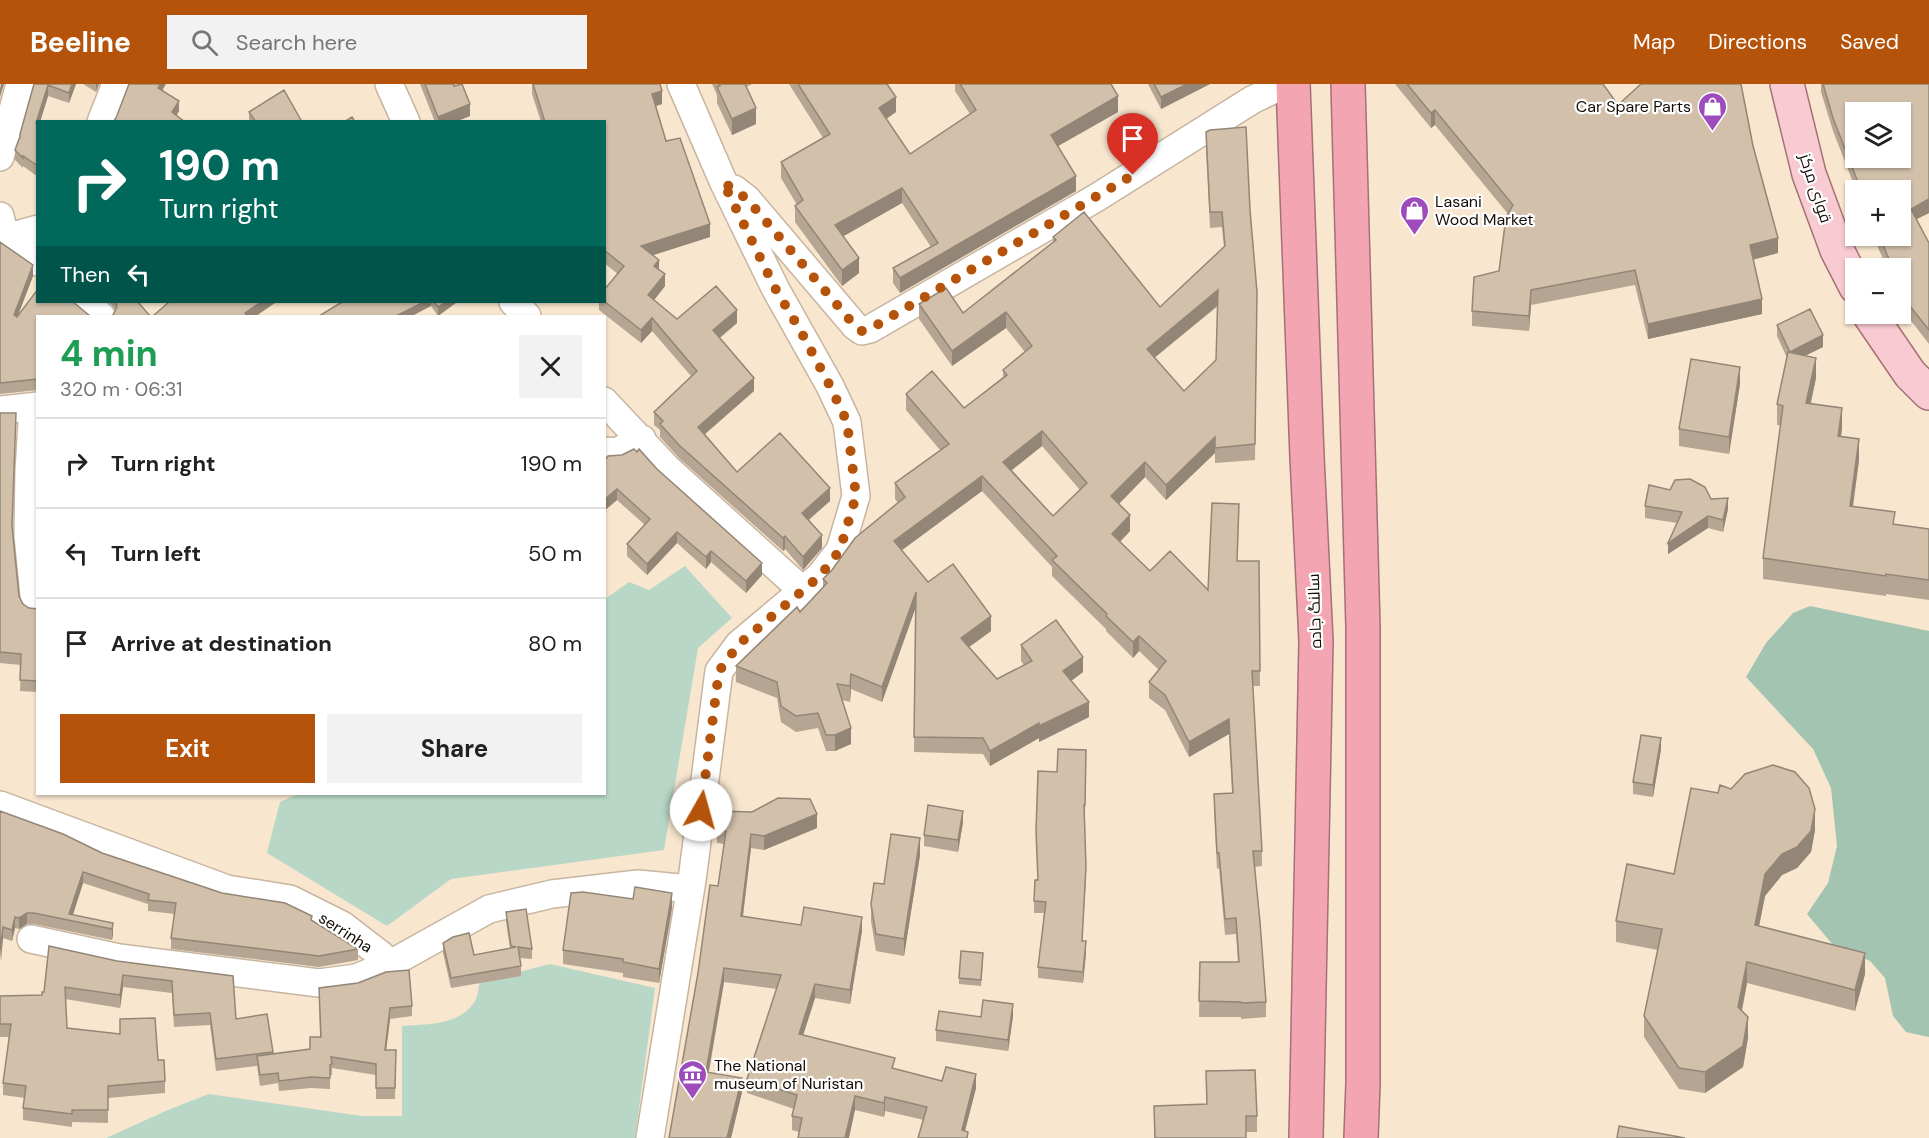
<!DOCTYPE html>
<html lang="en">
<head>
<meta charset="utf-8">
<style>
  :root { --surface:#fff; --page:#f2f2f2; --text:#222; --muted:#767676; --line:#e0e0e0; --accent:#b45309 }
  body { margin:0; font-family:"DM Sans",Cairo,sans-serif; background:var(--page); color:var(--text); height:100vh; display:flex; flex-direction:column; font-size:22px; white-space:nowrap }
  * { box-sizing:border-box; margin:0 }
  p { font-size:20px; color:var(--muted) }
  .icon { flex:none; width:33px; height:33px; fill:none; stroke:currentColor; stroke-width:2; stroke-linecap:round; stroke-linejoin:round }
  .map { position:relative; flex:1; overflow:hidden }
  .drawer { position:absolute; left:36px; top:231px; width:570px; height:480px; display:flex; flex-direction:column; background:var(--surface); border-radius:0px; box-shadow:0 2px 4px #0004 }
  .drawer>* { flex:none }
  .top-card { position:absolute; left:36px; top:36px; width:570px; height:183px; border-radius:0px; box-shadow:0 2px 4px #0004; background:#00695c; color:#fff; overflow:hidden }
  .controls { position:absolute; left:1845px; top:18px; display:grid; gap:12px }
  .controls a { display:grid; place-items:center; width:66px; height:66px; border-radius:0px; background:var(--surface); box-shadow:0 2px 4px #0004; font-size:30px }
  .pin { position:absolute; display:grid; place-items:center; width:51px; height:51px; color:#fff; margin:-62px -26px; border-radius:50% 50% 50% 0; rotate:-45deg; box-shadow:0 0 6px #0007 }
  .pin .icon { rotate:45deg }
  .me { position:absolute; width:66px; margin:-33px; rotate:7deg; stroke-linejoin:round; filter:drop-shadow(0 0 4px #0008) }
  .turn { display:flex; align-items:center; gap:21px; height:126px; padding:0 24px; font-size:27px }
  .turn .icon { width:78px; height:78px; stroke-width:2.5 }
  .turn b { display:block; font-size:42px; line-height:51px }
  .then { display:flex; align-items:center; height:57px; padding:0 24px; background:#0003; gap:12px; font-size:22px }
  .round { display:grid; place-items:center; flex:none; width:63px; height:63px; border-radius:0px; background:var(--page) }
  .headline { display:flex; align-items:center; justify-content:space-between; height:102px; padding:0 24px }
  h1 { font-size:36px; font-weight:700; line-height:45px; color:#1e9e55 }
  .cta { display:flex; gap:12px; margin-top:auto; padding:12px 24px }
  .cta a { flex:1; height:69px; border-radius:0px; background:var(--accent); color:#fff; font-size:24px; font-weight:700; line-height:69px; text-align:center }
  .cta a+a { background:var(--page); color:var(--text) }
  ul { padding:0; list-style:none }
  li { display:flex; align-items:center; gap:18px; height:90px; padding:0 24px; border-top:2px solid var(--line) }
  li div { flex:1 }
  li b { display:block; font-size:22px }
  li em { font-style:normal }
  header { display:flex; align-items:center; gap:36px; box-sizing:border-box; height:84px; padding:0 30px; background:var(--accent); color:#fff }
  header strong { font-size:28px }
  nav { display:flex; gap:33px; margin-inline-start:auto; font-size:21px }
  .search { width:420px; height:54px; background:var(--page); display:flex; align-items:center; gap:15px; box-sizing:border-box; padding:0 21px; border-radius:0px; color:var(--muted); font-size:22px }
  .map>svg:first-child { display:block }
  .green { fill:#b8d7c6 }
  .forest { fill:#a4c4b2 }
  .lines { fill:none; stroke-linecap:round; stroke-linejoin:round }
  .minor-casing { stroke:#c7b5a0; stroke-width:30 }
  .major-casing { stroke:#a57076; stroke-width:36 }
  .highway-casing { stroke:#a57076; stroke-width:36 }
  .minor { stroke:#fff; stroke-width:27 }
  .major { stroke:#f8cad1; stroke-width:33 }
  .highway { stroke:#f3a6b2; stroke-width:33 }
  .wall { fill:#b5a592; fill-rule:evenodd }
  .shaded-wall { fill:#938677 }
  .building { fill:#d2c0aa; stroke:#938677; stroke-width:1.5; fill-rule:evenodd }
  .route { stroke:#b45309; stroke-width:10; stroke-dasharray:0 18 }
  .labels { text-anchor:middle; stroke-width:4.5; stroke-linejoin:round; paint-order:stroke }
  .poi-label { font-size:16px; fill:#130d06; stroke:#fff; text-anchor:start }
  .street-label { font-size:16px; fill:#130d06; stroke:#fff }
</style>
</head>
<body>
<header>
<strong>Beeline</strong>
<div class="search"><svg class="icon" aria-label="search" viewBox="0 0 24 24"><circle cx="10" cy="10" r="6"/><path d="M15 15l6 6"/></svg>Search here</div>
<nav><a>Map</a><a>Directions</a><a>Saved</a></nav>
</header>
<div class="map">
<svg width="1929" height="1054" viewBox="0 0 1929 1054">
  <rect width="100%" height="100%" fill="#f8e6cf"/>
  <path class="green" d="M685,482L732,534L698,564L664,766L451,795L387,842L267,769L280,718L298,710H604L605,515L629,498L649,506Z
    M550,880L655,904L635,1054H106L168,1026L209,1010L362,1032H402V942C426,940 457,942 473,920C478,915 478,904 480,898Z"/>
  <path class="forest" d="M1810,522L1929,547V953L1906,948L1893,932L1885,894L1870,877L1833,861L1807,830L1828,799L1837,762L1831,704L1813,665L1746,593L1766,559L1793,529Z"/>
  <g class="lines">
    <defs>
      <path id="minor" d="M389,0L406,38
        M101,38L116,0
        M0,73L20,0
        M734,105L747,115L855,242L862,247L870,245L1096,114L1252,16L1279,3L1293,4
        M0,132L5,154L38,178
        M5,154L38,145
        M84,218L101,232
        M513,218L527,232
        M604,317L668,385L802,506
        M33,323L29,387L28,452L35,521
        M0,326L38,322
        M604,367L616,368L642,355
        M0,721L227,805L290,815L342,841L381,871L390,880L489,825L552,810L638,800L690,805
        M31,855L119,874L319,899L356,894L390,880
        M650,1054L692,796L719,587L739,560L820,492L840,466L856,412L847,338L830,302L775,204L723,97L681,0"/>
      <path id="major" d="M1787,0L1809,90L1837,166L1856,203
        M1869,230L1910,290L1929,309"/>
      <path id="highway" d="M1293,0L1307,373L1316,557L1306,1054
        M1348,0L1363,543V999L1361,1054"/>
    </defs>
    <use href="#minor" class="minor-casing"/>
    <use href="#major" class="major-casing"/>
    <use href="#highway" class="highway-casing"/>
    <use href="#minor" class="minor"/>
    <use href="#major" class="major"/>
    <use href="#highway" class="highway"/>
  </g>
  <path class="wall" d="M34,0H76L69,19L48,12L40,38H38V93L23,82V84L15,76V66L20,54V50Z
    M83,0H99L96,8Z
    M420,0H454L470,32L455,38H435Z
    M532,0H660L662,20L656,22L666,57L710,153L653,171L665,202L654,216L677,235L737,239L720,254L754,307L705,350L737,388L830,417L809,436L822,464L803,486L785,465L783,467L679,374L660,353V346L654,341V328L691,292L652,247L641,259L599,226V218H604L618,190L604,179V38H541L532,10Z
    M712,0H752L746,3L756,40L732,51L717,19V11Z
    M789,0H887L896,28L886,35L910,70L970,30L955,7V0H1111L1118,28L1058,62L1076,107L900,209L893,199V184L931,163L902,119L843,152L859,189L842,202L795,138V122L797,121L781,94V78L823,54Z
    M1148,0H1210L1161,25Z
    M1395,0H1603L1618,21L1753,62L1778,169L1753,176L1762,230L1648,255L1635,201L1531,221L1529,247L1472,242V227L1499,187L1508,130L1435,41L1431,44Z
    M1821,0H1929V129L1916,135L1929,159V260L1909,234L1900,215V184H1887L1873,152H1900V106H1856L1833,47L1821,8Z
    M249,28L302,38H249Z
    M1206,48L1250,126L1257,208L1255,376L1215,379V369L1166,416L1145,393L1119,420L1130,447L1120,458L1150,487L1208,506L1239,436L1237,477H1259L1260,602H1253L1262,767V782L1255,783L1266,918V933L1241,935V933H1199L1200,878H1238L1236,850L1225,851L1219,784L1217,785L1214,726V710L1232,709L1229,650L1189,673L1165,626L1149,614V598L1159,586L1139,567L1133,574L1106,547V545L1052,492V483L982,407L902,466L928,498L991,547L969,563L997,595L1024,581L1021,577V561L1083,588L1071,597L1089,633L1039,658V654L990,682L983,670L914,668L915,524L882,618L851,605L850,618L842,616L851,660L835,667H826L818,644L796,648L781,638L777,614L736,598V582L800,528L823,504V495L832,486L898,419L895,415V399L940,366L906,326V310L964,324L1003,293V286L1025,268L1006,244L952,282L919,235V220L963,229L1053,159V153L1160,223L1224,163L1222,143L1210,144L1206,64ZM1218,222L1216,276L1184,307L1154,274ZM1042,362L1080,406L1053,432L1012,386Z
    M0,158L33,192L17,233L38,232V306L0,310Z
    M108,218H138L113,231L115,226L111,220Z
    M342,218H457L438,232L431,222Z
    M1777,241L1823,263L1805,272L1816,294L1811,319L1842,344L1841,353L1859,376L1853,423L1895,440L1929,445V516L1886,510V512L1763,495V474L1781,341H1777V320L1787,274L1777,252Z
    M1740,300L1729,370L1679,362V345Z
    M0,329L19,512L23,520L29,524L38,525V608L20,607L21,581L0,579Z
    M604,377L657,385L762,491L746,509L711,478L706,485L677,459L647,491L627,472V460L645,441L617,416L604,427Z
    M1711,415L1728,425L1723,448L1708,444L1668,470L1677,439L1645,434V422Z
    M1661,665L1653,713L1633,710V698Z
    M1086,666L1085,732H1084L1086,795L1082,857L1086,869L1083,899L1038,894V883L1044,829H1034V817L1038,796L1036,758L1038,687L1057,688Z
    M0,727L102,769L222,809L312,836L358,865V876L319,883L171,865V854L175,830L148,827V820L83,799L73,831L113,839V850L112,856L34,840H27L19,845L15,844L12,857L3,854L0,877Z
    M963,738L958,768L924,762V751Z
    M817,744L764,766L751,764L743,833L801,841L862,847L850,920L815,914L803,951L895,985L942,997L976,1004L965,1047L968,1054L924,1036L885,1027L884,1033L855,1026L799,1048L792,1046V1032L794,1025L747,1009V995L777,905L724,898L709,988L742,1008L731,1054H669L718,802L724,760L717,759V745Z
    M1815,746L1811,768L1797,784L1782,791L1765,812L1759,842L1865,890L1855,927L1747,899L1742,927L1748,954L1743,983L1705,1009L1679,1005L1644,953V932L1658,866L1616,858V837L1674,790Z
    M920,771L904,872L876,867L871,837V820L884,800Z
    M672,824L659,899L623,893V889L563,880V866Z
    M506,828L532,865V875L520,874L521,882V892L451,904L443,869V859L474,871L510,864L506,838Z
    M983,875L981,902L959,900V894Z
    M117,877L233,892L236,935L273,968V970L310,965L320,953L319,915L412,922V932L390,935L386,966H396L395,1015H376V991L332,984V991H330V1005L311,1004L279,1007L278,999L260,1002L257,982L216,987L210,941L174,943L172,909L123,903L120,924L65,915L67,944L120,950V935L158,976L165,997V1009L108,1014V1039L72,1038V1043L23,1036V1024L25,1014L3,1011V999L9,953H0V912L42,911L44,908Z
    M1013,932L1008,967L936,957V946L981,933Z
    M1154,1022L1257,1032V1048H1246V1054H1154Z"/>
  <path class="shaded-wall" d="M1,0H4L0,13V5Z
    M72,0H76L69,19V9Z
    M96,0H99L96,8Z
    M160,0H166L158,14V4Z
    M1187,0H1210L1161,25V13Z
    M48,1V12L40,38H38V44L36,39Z
    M662,7V20L652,23V10Z
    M1118,12V28L1051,66V51Z
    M896,13V28L879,40V24Z
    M179,17V27L173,38L172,28Z
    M470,20V32L455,38H438V33Z
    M756,24V40L732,51V35Z
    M1435,26V41L1431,44V29Z
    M1076,92V107L900,209V194Z
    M902,104V119L835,157V141Z
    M1929,115V129L1911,138V125Z
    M710,140V153L641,175V162Z
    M1778,154V169L1750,176V161Z
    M859,174V189L842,202V186Z
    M659,176V189L654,182Z
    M33,181V192L14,242V231Z
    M665,190V202L648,224V211Z
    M1218,206V221L1147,280V265Z
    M1531,206V221L1529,247V232Z
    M1762,215V230L1648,255V240Z
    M261,218H275V219L256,232H245V229Z
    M424,218H431V222L412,232H396Z
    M446,218H457L438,232V223Z
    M737,226V239L713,259V246Z
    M1006,228V244L952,282V267Z
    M652,234V247L641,259V246Z
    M1823,251V263L1790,279V268Z
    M1816,274V294L1806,339V319Z
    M1740,283V300L1729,370V353Z
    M754,294V307L698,356V343Z
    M1842,324V344L1838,373V352Z
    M1042,347V362L1003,393V378Z
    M1215,353V369L1166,416V401Z
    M1859,355V376L1850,442V422Z
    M1145,378V393L1111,428V412Z
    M982,392V407L894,472V457Z
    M830,404V417L802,441V429Z
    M617,405V416L604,427V416Z
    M1728,414V425L1723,448V436Z
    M1130,431V447L1112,466V450Z
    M1708,432V444L1668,470V459Z
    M677,448V459L647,491V480Z
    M822,451V464L803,486V473Z
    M785,452V465L783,467V454Z
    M711,467V478L706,485V473Z
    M762,479V491L746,509V497Z
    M916,508V523L882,618V603Z
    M991,532V547L961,569V554Z
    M1139,552V567L1133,574V558Z
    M1083,573V588L1063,603V587Z
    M851,590V605L850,618V602Z
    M1089,618V633L1039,658V654L990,682V667L1039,639Z
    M1229,635V650L1189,673V658Z
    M851,644V660L835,667V651Z
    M1661,654V665L1653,713V701Z
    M1815,725V746L1811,768L1797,784L1782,791L1765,812L1755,862V841L1765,790Z
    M963,727V738L958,768V756Z
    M817,730V744L764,766V752Z
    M751,750V764L741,846V832Z
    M920,754V771L904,872V855Z
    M83,788V799L71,836L69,830Z
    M672,809V824L659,899V885Z
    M27,829V840L19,845V834Z
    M15,833V844L12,857V846Z
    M862,833V847L850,920V906Z
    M113,839V850L112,856V845Z
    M3,843V854L1,877V866Z
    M1086,857V869L1083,899V888Z
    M1865,869V890L1855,927V906Z
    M1747,878V899L1738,944V923Z
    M724,884V898L706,1002V988Z
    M123,891V903L120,924V911Z
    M815,900V914L799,964V950Z
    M1013,920V932L1008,967V956Z
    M390,924V935L385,976V966Z
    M1748,933V954L1743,983L1705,1009V988Z
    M976,990V1004L963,1054L962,1046Z
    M742,994V1008L731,1054H727Z
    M855,1012V1026L849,1054H845Z
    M885,1013V1027L884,1033V1019Z"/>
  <path class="building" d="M34,0H72L69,9L48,1L36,39L38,40V82L23,72V74L15,66L19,55L20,54V50Z
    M129,0H160L158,4L179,17L172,28L185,38H113L116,34Z
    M425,0H454V2L462,0L470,20L438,33Z
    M533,0H660L662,7L652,10L666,57L680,54L710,140L641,162L659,176L654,182L665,190L648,211L677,235L716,202L737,226L713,246L754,294L698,343L737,388L780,349L830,404L802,429L822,451L803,473L785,452L783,454L679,361L660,340L663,337L654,328L697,287L652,234L641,246L604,217V206L624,182L604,166V38H545Z
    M719,0H745L756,24L732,35L717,3L720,2Z
    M798,0H887L896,13L879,24L910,70L976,26L960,0H1111L1118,12L1051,51L1076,92L900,194L893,184L938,159L902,104L835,141L859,174L842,186L795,122L803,116L781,78L830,50Z
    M1154,0H1187L1161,13Z
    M1407,0H1603L1618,21L1641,0H1741L1753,62L1778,154L1750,161L1762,215L1648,240L1635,186L1531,206L1529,232L1472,227L1474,193L1499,187L1506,133L1513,121L1435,26L1431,29Z
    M1823,0H1929V115L1911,125L1929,159V246L1909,221L1900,201V184H1893L1879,152H1900V106H1861L1833,34ZM1856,28H1900V74H1856Z
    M284,6L302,38H256L249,28Z
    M352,33L355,38H344Z
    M1246,43L1250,126L1257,208L1255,360L1215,364V353L1166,401L1145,378L1111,412L1130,431L1112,450L1150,487L1170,467L1208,506L1212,419L1239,420L1237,477H1259L1260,587H1252L1262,767H1253L1260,838L1266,918L1241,919V918L1199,917L1200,878H1239L1236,834L1225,835L1219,769H1217L1214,710L1233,709L1229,635L1189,658L1165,611L1149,598L1166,577L1139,552L1133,558L1106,532L1107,530L1052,476L1057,472L982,392L894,457L928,498L953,480L991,532L961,554L997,595L1032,577L1021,561L1056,536L1083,573L1063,587L1089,618L1039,642V639L990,667L983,654L914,653L916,508L882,603L851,590L850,602L837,600L851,644L835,651H826L818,629L796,632L781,622L777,598L736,582L797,523L800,528L827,499L823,495L832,486L855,454L905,413L895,399L949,360L906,310L932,287L964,324L1007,291L1003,286L1032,262L1006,228L952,267L919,220L946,204L963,229L1056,156L1053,153L1084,128L1160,223L1225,162L1222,128H1210L1206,48L1210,46ZM1218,206L1216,276L1184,307L1147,265ZM1042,347L1087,399L1053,432L1003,378Z
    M0,158L33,181L14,231L17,233L38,205V218H73L90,232H38V295L0,299Z
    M116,218H138L150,232H111L113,231L117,223Z
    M169,218H261L245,229L247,232H153Z
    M342,218H424L396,232H319Z
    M434,218H446L438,223Z
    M1810,225L1823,251L1790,268L1777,241Z
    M1788,268L1816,274L1806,319L1842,324L1838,352L1859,355L1850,422L1895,428L1893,440L1929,445V496L1886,490V492L1763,474L1783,322L1777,320Z
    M1691,275L1740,283L1729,353L1679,345Z
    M0,329H16L12,442L19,512L23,520L29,524L38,525V597L20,596L21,570L0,568Z
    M634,365L637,368L639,365L657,385L762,479L746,497L711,467L706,473L677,448L647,480L627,460L650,435L617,405L604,416V377L608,372L622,371Z
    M1690,395L1705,403L1711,415L1728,414L1723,436L1708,432L1668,459L1682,428L1645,422L1649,401L1670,406L1675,396Z
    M1641,651L1661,654L1653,701L1633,698Z
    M1058,665L1086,666L1085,721H1084L1086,783L1082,857H1086L1083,888L1038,883L1046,818L1034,817L1035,796H1038L1036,747L1038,687L1057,688Z
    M1773,681L1795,688L1809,704L1815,725L1811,747L1797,763L1782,770L1765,790L1755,841L1865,869L1855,906L1747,878L1738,923L1748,933L1743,962L1705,988L1679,984L1644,932L1662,845L1616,837L1627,780L1674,790L1691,704L1718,709L1720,701L1731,705L1745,690Z
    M778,714L810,715L817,730L764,752L751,750L741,832L801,841L804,823L862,833L850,906L815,900L799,950L895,974L892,984L942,997L946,983L976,990L962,1046L968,1048L967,1054H918L927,1023L885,1013L884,1019L855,1012L845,1054H798L802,1034L792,1032L797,1011L747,995L781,891L724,884L706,988L742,994L727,1054H669L698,889L710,801L718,802L726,747L717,745L719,727L752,728Z
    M928,721L963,727L958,756L924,751Z
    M0,727L63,750L102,769L222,809L285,819L312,832L311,836L358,865L319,872L171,854L176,819L148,816L149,810L83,788L69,830L113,839L112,845L34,829H27L19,834L15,833L12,846L3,843L0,866Z
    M891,750L920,754L904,855L876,850L871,820L874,799L884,800Z
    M635,803L672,809L659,885L623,878V875L563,866L571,809L583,808L633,815Z
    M526,825L532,865L518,863L521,882L451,894L443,859L453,853L469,849L474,871L516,863L511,862L506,828Z
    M49,862L117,877L233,892L236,935L267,930L273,968L216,975L210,929L174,931L172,897L123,891L120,911L65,903L67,944L120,950V935L155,934L158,976H164L165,997L108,1002V1026H72V1030L23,1024L26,1002L3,999L11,940H0V912L42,911V908H44Z
    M961,867L983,869L981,896L959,894Z
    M409,886L412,922L390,924L385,966H396L395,1004H376V980L331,973L332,980L330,981V994L311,993L279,997L278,989L260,991L257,972L310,965V953H321L319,904L358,899L386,888Z
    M983,916L1013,920L1008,956L936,946L939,927L981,933Z
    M1255,986L1257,1032H1246V1054H1155L1154,1022L1207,1020L1206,987Z
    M1619,1042L1685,1054H1617Z"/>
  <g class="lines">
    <path class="route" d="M701,726L719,587L739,560L820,492L840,466L856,412L847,338L830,302L800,246L775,204L723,98L747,115L855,242L862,247L870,245L911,221L1133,91"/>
  </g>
  <defs>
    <symbol id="shop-pin" viewBox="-11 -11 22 30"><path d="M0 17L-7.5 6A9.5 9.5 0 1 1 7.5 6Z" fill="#9e4cbb" stroke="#fff"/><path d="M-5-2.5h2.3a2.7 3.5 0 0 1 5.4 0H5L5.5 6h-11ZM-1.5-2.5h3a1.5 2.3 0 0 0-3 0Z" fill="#fff"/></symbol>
    <symbol id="museum-pin" viewBox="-11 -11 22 30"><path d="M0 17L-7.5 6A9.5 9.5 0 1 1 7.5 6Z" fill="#9e4cbb" stroke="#fff"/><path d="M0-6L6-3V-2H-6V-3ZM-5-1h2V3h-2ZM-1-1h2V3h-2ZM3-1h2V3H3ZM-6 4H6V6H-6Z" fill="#fff"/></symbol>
  </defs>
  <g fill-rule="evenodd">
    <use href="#shop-pin" x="1696" y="6" width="33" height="45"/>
    <use href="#shop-pin" x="1398" y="110" width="33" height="45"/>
    <use href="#museum-pin" x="676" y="974" width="33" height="45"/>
  </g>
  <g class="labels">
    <g class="poi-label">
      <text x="1691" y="28" text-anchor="end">Car Spare Parts</text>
      <text x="1435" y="123">Lasani<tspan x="1435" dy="18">Wood Market</tspan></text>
      <text x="714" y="987">The National<tspan x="714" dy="18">museum of Nuristan</tspan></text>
    </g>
    <g class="street-label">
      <text transform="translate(1816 104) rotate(72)" y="6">قوای مرکز</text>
      <text transform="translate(1314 527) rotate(-92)" y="6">سالنگ جاده</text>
      <text transform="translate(346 848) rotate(33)" y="6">serrinha</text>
    </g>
  </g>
</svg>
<div class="controls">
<a><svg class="icon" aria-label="layers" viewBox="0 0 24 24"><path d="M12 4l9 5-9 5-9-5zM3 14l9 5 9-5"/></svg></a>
<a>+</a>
<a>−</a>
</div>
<div class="pin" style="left:1133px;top:91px;background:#d93025"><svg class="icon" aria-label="arrive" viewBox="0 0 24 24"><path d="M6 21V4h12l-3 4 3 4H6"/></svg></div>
<svg class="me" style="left:701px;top:726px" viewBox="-20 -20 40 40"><circle r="19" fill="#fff"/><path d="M0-13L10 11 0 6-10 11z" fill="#b45309"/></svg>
<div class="top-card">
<div class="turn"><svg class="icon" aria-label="right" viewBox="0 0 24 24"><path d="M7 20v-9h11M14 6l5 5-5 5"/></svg><div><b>190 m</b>Turn right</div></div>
<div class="then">Then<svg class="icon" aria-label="left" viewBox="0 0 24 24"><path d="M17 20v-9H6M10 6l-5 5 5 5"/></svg></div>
</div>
<section class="drawer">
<div class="headline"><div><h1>4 min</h1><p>320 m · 06:31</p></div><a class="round"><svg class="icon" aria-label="close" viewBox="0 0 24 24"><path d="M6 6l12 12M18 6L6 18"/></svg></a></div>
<ul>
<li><svg class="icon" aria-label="right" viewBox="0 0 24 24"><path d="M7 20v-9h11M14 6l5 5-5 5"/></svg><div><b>Turn right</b></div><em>190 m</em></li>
<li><svg class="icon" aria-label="left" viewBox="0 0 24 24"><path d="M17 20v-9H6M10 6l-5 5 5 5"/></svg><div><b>Turn left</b></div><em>50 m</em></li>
<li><svg class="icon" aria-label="arrive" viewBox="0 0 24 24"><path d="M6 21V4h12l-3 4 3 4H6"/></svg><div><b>Arrive at destination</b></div><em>80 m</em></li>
</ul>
<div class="cta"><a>Exit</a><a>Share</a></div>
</section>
</div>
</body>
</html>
